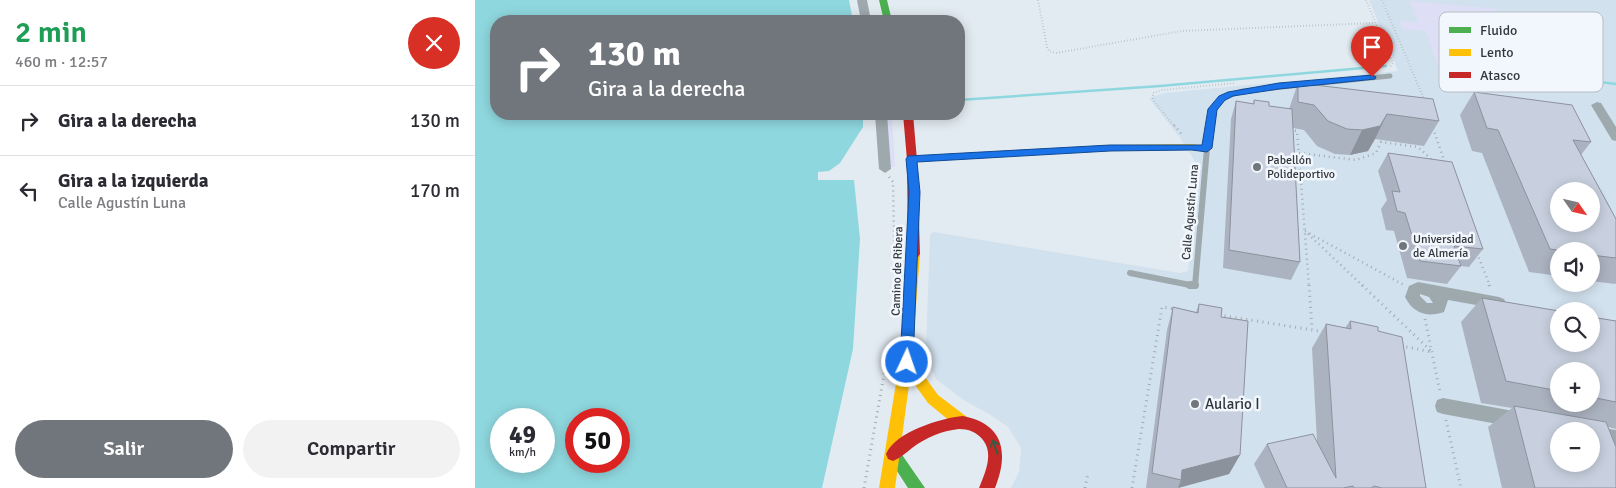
<!DOCTYPE html>
<html lang="es">
<head>
<meta charset="utf-8">
<style>
  :root { --surface:#fff; --page:#f2f2f3; --text:#2b2b33; --muted:#7c7c81; --line:#e1e1e2; --accent:#70767c }
  body { margin:0; font-family:Signika,sans-serif; background:var(--page); color:var(--text); height:100vh; display:flex; flex-direction:column; font-size:19px; white-space:nowrap }
  * { box-sizing:border-box; margin:0 }
  p { font-size:16px; color:var(--muted) }
  .icon { flex:none; width:28px; height:28px; fill:none; stroke:currentColor; stroke-width:2; stroke-linecap:round; stroke-linejoin:round }
  .map { position:relative; flex:1; overflow:hidden }
  .drawer { display:flex; flex-direction:column; background:var(--surface); width:475px }
  .drawer>* { flex:none }
  .hud { position:absolute; left:15px; top:15px; width:475px; height:105px; border-radius:20px; box-shadow:0 2px 12px #0003; background:#70767c; color:#fff; overflow:hidden }
  .needle { width:32px; rotate:124deg }
  .tools { position:absolute; left:1075px; top:182px; display:grid; gap:10px }
  .tools a { display:grid; place-items:center; width:50px; height:50px; border-radius:50%; background:var(--surface); box-shadow:0 2px 12px #0003; font-size:25px }
  .speed { position:absolute; left:15px; top:408px; display:flex; gap:10px; font-size:25px; font-weight:700; text-align:center }
  .speed>* { display:grid; place-content:center; width:65px; height:65px; border-radius:50%; background:var(--surface); box-shadow:0 2px 12px #0003; line-height:1 }
  .speed small { font-size:12px; font-weight:400 }
  .speed .limit { border:8px solid #d22; background:#fff; color:#111 }
  .pin { position:absolute; display:grid; place-items:center; width:42px; height:42px; color:#fff; margin:-51px -21px; border-radius:50% 50% 50% 0; rotate:-45deg; box-shadow:0 0 5px #0007 }
  .pin .icon { rotate:45deg }
  .me { position:absolute; width:55px; margin:-28px; rotate:3deg; stroke-linejoin:round; filter:drop-shadow(0 0 4px #0008) }
  .turn { display:flex; align-items:center; gap:18px; height:105px; padding:0 15px; font-size:22px }
  .turn .icon { width:65px; height:65px; stroke-width:2.5 }
  .turn b { display:block; font-size:35px; line-height:42px }
  .round { display:grid; place-items:center; flex:none; width:52px; height:52px; border-radius:26px; background:var(--page) }
  .headline { display:flex; align-items:center; justify-content:space-between; height:85px; padding:0 15px }
  h1 { font-size:30px; font-weight:600; line-height:38px; color:#1e9e55 }
  .cta { display:flex; gap:10px; margin-top:auto; padding:10px 15px }
  .cta a { flex:1; height:58px; border-radius:30px; background:var(--accent); color:#fff; font-size:20px; font-weight:600; line-height:58px; text-align:center }
  .cta a+a { background:var(--page); color:var(--text) }
  ul { padding:0; list-style:none }
  li { display:flex; align-items:center; gap:15px; height:70px; padding:0 15px; border-top:1px solid var(--line) }
  li div { flex:1 }
  li b { display:block; font-size:19px }
  li em { font-style:normal }
  main { display:flex; flex:1; min-height:0 }
  .map>svg:first-child { display:block }
  .built { fill:#d2e1ee; fill-rule:evenodd }
  .green { fill:#dedff7 }
  .water { fill:#8fd7de; fill-rule:evenodd }
  .lines { fill:none; stroke-linecap:round; stroke-linejoin:round }
  .stream { stroke:#8fd7de; stroke-width:2.5 }
  .path-far2 { stroke:#a3abb1; stroke-width:2; stroke-dasharray:0.5 2.5; stroke-linecap:butt }
  .path-far1 { stroke:#a3abb1; stroke-width:2.5; stroke-dasharray:1 4; stroke-linecap:butt }
  .path { stroke:#a3abb1; stroke-width:3; stroke-dasharray:1 4.5; stroke-linecap:butt }
  .lane-far2 { stroke:#9ea9ae; stroke-width:5 }
  .lane-far1 { stroke:#9ea9ae; stroke-width:6 }
  .lane { stroke:#9ea9ae; stroke-width:8 }
  .street { fill:#9ea9ae; fill-rule:evenodd }
  .fast { fill:#4caf50; fill-rule:evenodd }
  .slow { fill:#ffc107; fill-rule:evenodd }
  .jam { fill:#c62828; fill-rule:evenodd }
  .wall { fill:#acb3c0; fill-rule:evenodd }
  .shaded-wall { fill:#8c929c }
  .building { fill:#c8d0df; stroke:#8c929c; fill-rule:evenodd }
  .oneway { stroke:#3a5b42 }
  .route { fill:#1a73e8; stroke:#114b97 }
  .poi-dot { fill:#70767c; stroke:#f1f7fd; stroke-width:2 }
  .labels { text-anchor:middle; stroke-width:5; stroke-linejoin:round; paint-order:stroke }
  .poi-label { font-size:12px; fill:#32373c; stroke:#f1f7fd; text-anchor:start }
  .street-label { font-size:12px; fill:#32373c; stroke:#f1f7fd }
  .near-poi-label { font-size:15px; fill:#32373c; stroke:#f1f7fd; text-anchor:start }
  .key { fill:#f1f7fd; stroke:#b8bdc3; stroke-width:1 }
  .key-label { font-size:14px; fill:#32373c }
</style>
</head>
<body>
<main>
<section class="drawer">
<div class="headline"><div><h1>2 min</h1><p>460 m · 12:57</p></div><a class="round" style="background:#d93025;color:#fff"><svg class="icon" aria-label="close" viewBox="0 0 24 24"><path d="M6 6l12 12M18 6L6 18"/></svg></a></div>
<ul>
<li><svg class="icon" aria-label="right" viewBox="0 0 24 24"><path d="M7 20v-9h11M14 6l5 5-5 5"/></svg><div><b>Gira a la derecha</b></div><em>130 m</em></li>
<li><svg class="icon" aria-label="left" viewBox="0 0 24 24"><path d="M17 20v-9H6M10 6l-5 5 5 5"/></svg><div><b>Gira a la izquierda</b><p>Calle Agustín Luna</p></div><em>170 m</em></li>
</ul>
<div class="cta"><a>Salir</a><a>Compartir</a></div>
</section>
<div class="map">
<svg width="1141" height="488" viewBox="0 0 1141 488">
  <rect width="100%" height="100%" fill="#e3ebf2"/>
  <path class="built" d="M894,0H1141V488H536L544,472L546,448L533,427L514,414L490,401L462,380L454,366L451,349L455,234L459,232L705,273L713,271L723,166L705,138L674,98L689,93L923,71ZM1084,191H1116V224H1084ZM1084,251H1116V284H1084ZM1084,311H1116V344H1084ZM1084,371H1116V404H1084ZM1084,431H1116V464H1084Z"/>
  <path class="green" d="M935,1L1020,9L1042,73L963,66L951,31L928,29L925,21L943,22Z
    M411,114H417L420,167H415Z"/>
  <path class="water" d="M0,0H374L378,21H21V114H388V127L365,163L354,171L343,172V180H379L385,239L378,349L347,488H0ZM26,419H69V461H26ZM101,419H144V461H101Z"/>
  <g class="lines">
    <path class="stream" d="M1043,76L1097,80
      M1117,81L1141,84
      M484,100L685,86L911,66"/>
    <path class="path-far2" d="M563,0L572,47L574,51L581,53L707,31L900,23
      M891,0L918,63L915,67
      M907,0L949,99
      M700,127L678,100V93L687,90L761,83"/>
    <path class="path-far1" d="M699,125L708,136
      M958,128L970,163
      M815,130L822,131L834,286
      M824,153L881,160L901,153L906,142L943,147L958,161
      M414,177L418,182L419,240
      M419,240L421,256
      M1002,253L1015,286
      M888,286L830,231L929,285"/>
    <path class="path" d="M834,285L837,329
      M887,285L956,351
      M1014,285L1016,290
      M744,315L850,332
      M950,319L965,392
      M926,346L957,352
      M971,420L986,488
      M389,488L411,363
      M610,488L613,473
      M657,488L687,307L699,309"/>
    <path class="lane-far2" d="M734,127C736,102 745,99 767,91L915,76"/>
    <path class="lane-far1" d="M655,273L720,286L734,125"/>
    <path class="lane" d="M715,285H720"/>
    <path class="street" d="M382,0H392L396,21H386Z
      M1122,102L1126,103L1141,127V141L1137,140L1116,105Z
      M400,114H412L416,169L410,173L404,169Z
      M943,282L1024,297L1029,299L1031,303L1029,307L1024,309L973,300L969,312C952,318 938,313 930,297L934,286ZM945,294L954,297L958,303H952L945,296Z
      M968,398L1044,412L1050,414L1053,420L1050,426L1044,428L968,414L962,412L960,406L962,400Z
      M1116,426L1141,430V446L1116,442V431H1108L1110,428Z"/>
    <path class="fast" d="M404,0H412L417,21H409Z
      M418,447L423,449L450,488H433L411,454L413,449Z"/>
    <path class="slow" d="M717,144L732,146L737,149L732,152L717,150L635,151L436,162L431,159L436,156L635,145Z
      M439,250L443,251L445,254L437,359L463,395L492,417L494,422L492,427L487,429L482,427L453,403L435,378L420,488H404L423,371L433,254L435,251Z"/>
    <path class="jam" d="M428,114H438L442,160L445,254L443,257H435L433,254L432,160Z
      M488,416C529,424 534,453 520,488H504C510,473 519,454 508,440C502,432 493,429 484,429C466,431 452,437 437,448C431,453 425,458 418,461L413,459L411,454C420,432 466,418 488,416Z"/>
  </g>
  <path class="wall" d="M823,83L964,121L949,146L900,139L893,151L875,155L860,154L842,146L829,130L818,128L825,262L816,280L748,268L756,119L761,101L778,104L779,100L794,106L814,109Z
    M999,92L1116,142L1106,155L1141,219V283L1140,284L1116,281V251H1084V276L1054,272L1007,153L997,151L985,115Z
    M913,153L1008,249L994,267L986,266L972,284L932,278L919,231L911,230L906,209L912,200L903,171Z
    M1007,298L1141,321V429L1133,427L1141,488H1027L1013,427L1037,408L1006,403L986,322ZM1084,371H1116V404H1084Z
    M724,304L746,317L765,455L754,474L703,488H671L692,330L698,307L721,312Z
    M875,321L903,331L951,488H790L779,464L792,444L842,441L837,348L851,324L870,328Z"/>
  <path class="shaded-wall" d="M912,114L900,139L893,151L875,155L887,130Z
    M765,455L754,474L703,488L706,480L707,470Z"/>
  <path class="building" d="M823,83L958,99L964,121L912,114L905,126L887,130L872,129L853,121L839,105L823,102Z
    M999,92L1097,105L1116,142L1098,140L1141,219V258L1116,255V251H1089L1075,249L1023,130L1012,128ZM1084,191H1116V224H1084Z
    M779,100L794,102V106L817,109L825,262L754,250L761,101L779,104Z
    M913,153L977,162L1008,249L979,246L986,266L945,261L930,213L922,211L917,191L925,192Z
    M1007,298L1084,311V344H1116V317L1141,321V402L1116,397V371H1084V391L1031,381Z
    M724,304L747,308L746,317L773,321L765,455L707,470L706,480L677,473L698,307L723,313Z
    M875,321L903,327V331L927,337L951,488H907L899,486L896,488H879L878,486L868,488H812L792,444L838,434L861,478L851,324L876,329Z
    M1039,406L1131,422L1141,447V488H1060ZM1084,431H1116V464H1084Z"/>
  <defs><path id="oneway-shaft" d="M-6 0H5M1.5-3L5.5 0L1.5 3" fill="none" stroke-width="1.6" stroke-linecap="round" stroke-linejoin="round" transform="scale(1.25)"/></defs>
  <use class="oneway" href="#oneway-shaft" transform="translate(520 447) rotate(-110)"/>
  <path class="route" d="M897,75L901,77L900,79L804,89L758,96L750,100L742,110L737,148L732,152L717,150L635,151L442,162L445,192L438,362L436,367L432,368L427,367L425,362L434,192L431,159L433,156L635,145H727L733,109L744,96L753,92L804,83Z"/>
  <g class="poi-dot">
    <circle cx="782" cy="167" r="5"/>
    <circle cx="928" cy="246" r="5"/>
    <circle cx="720" cy="404" r="5"/>
  </g>
  <g class="labels">
    <g class="poi-label">
      <text x="792" y="164">Pabellón<tspan x="792" dy="14">Polideportivo</tspan></text>
      <text x="938" y="243">Universidad<tspan x="938" dy="14">de Almería</tspan></text>
    </g>
    <g class="street-label">
      <text transform="translate(715 212) rotate(-85)" y="4">Calle Agustín Luna</text>
      <text transform="translate(422 271) rotate(-88)" y="4">Camino de Ribera</text>
    </g>
    <g class="near-poi-label">
      <text x="730" y="409">Aulario I</text>
    </g>
  </g>
  <rect x="964" y="12" width="164" height="80" rx="8" class="key"/>
  <rect x="974" y="27" width="22" height="6" fill="#4caf50"/>
  <rect x="974" y="49" width="22" height="7" fill="#ffc107"/>
  <rect x="974" y="72" width="22" height="6" fill="#c62828"/>
  <g class="key-label">
    <text x="1005" y="35">Fluido</text>
    <text x="1005" y="57">Lento</text>
    <text x="1005" y="80">Atasco</text>
  </g>
</svg>
<div class="tools">
<a><svg class="needle" viewBox="-14 -14 28 28"><path d="M0-13l5 13h-10z" fill="#e53935"/><path d="M0 13l5-13h-10z" fill="#7c7c81"/></svg></a>
<a><svg class="icon" aria-label="sound" viewBox="0 0 24 24"><path d="M4 9h4l5-4v14l-5-4H4zM17 9q2 3 0 6"/></svg></a>
<a><svg class="icon" aria-label="search" viewBox="0 0 24 24"><circle cx="10" cy="10" r="6"/><path d="M15 15l6 6"/></svg></a>
<a>+</a>
<a>−</a>
</div>
<div class="speed"><div>49<small>km/h</small></div><div class="limit">50</div></div>
<div class="pin" style="left:897px;top:77px;background:#d93025"><svg class="icon" aria-label="arrive" viewBox="0 0 24 24"><path d="M6 21V4h12l-3 4 3 4H6"/></svg></div>
<svg class="me" style="left:432px;top:362px" viewBox="-20 -20 40 40"><circle r="17" fill="#1a73e8" stroke="#fff" stroke-width="3"/><path d="M0-11L8 9 0 5-8 9z" fill="#fff"/></svg>
<div class="hud">
<div class="turn"><svg class="icon" aria-label="right" viewBox="0 0 24 24"><path d="M7 20v-9h11M14 6l5 5-5 5"/></svg><div><b>130 m</b>Gira a la derecha</div></div>
</div>
</div>
</main>
</body>
</html>
